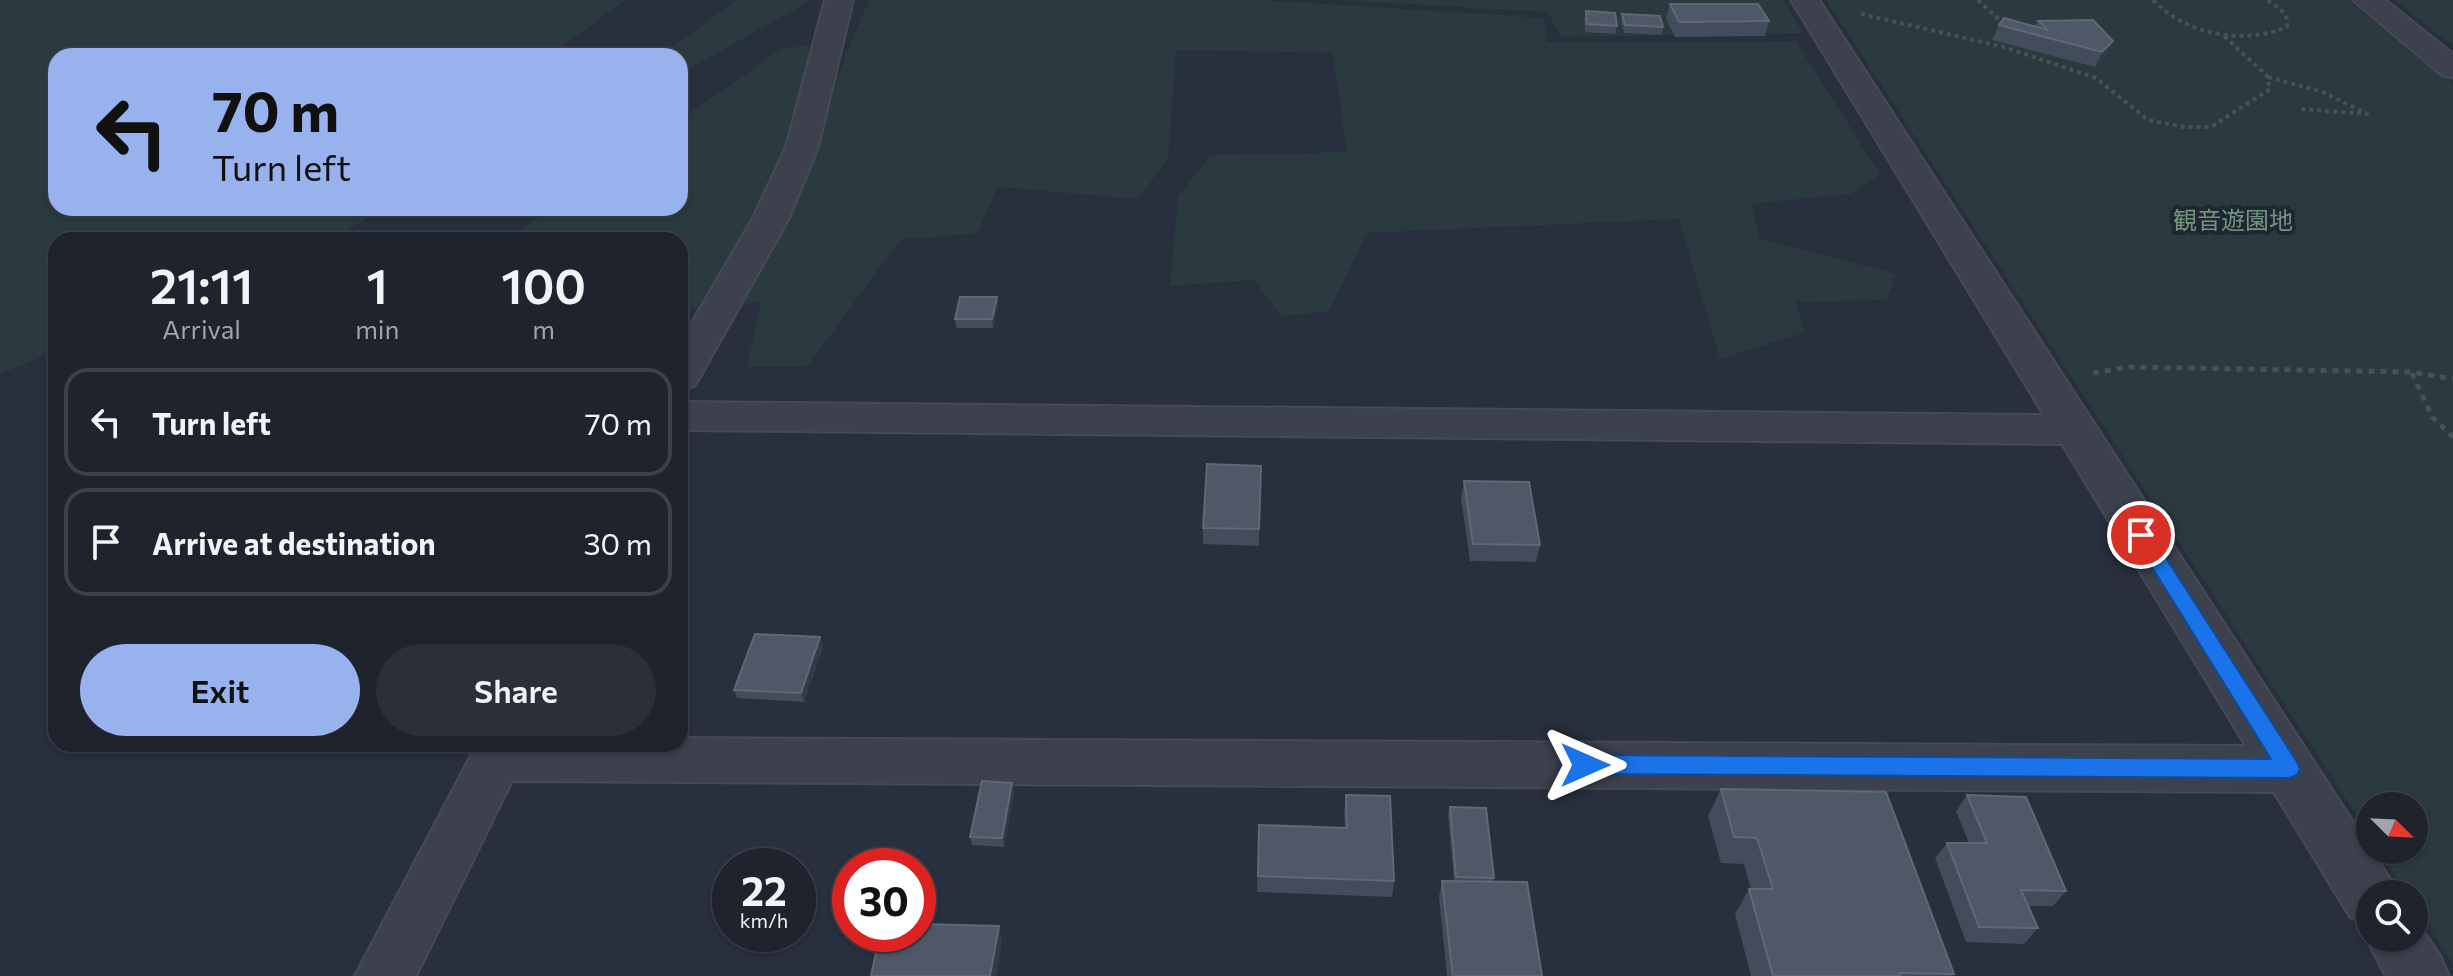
<!DOCTYPE html>
<html lang="en">
<head>
<meta charset="utf-8">
<style>
  :root { --surface:#1e232e; --page:#2b2f3a; --text:#f1f3f6; --muted:#a1a4aa; --line:#3c404a; --accent:#98b2ed }
  body { margin:0; font-family:Commissioner,"Noto Sans JP",sans-serif; background:var(--page); color:var(--text); height:100vh; display:flex; flex-direction:column; font-size:30px; white-space:nowrap }
  * { box-sizing:border-box; margin:0 }
  p { font-size:26px; color:var(--muted) }
  .icon { flex:none; width:44px; height:44px; fill:none; stroke:currentColor; stroke-width:2; stroke-linecap:round; stroke-linejoin:round }
  .map { position:relative; flex:1; overflow:hidden }
  .panel { position:absolute; left:48px; top:232px; width:640px; height:520px; display:flex; flex-direction:column; background:var(--surface); border-radius:24px; box-shadow:0 2px 6px #0004,0 0 0 2px var(--line) }
  .panel>* { flex:none }
  .hud { position:absolute; left:48px; top:48px; width:640px; height:168px; border-radius:24px; box-shadow:0 2px 6px #0004,0 0 0 2px var(--line); background:#98b2ed; color:#111; overflow:hidden }
  .needle { width:52px; rotate:114deg }
  .controls { position:absolute; left:2356px; top:792px; display:grid; gap:16px }
  .controls a { display:grid; place-items:center; width:72px; height:72px; border-radius:50%; background:var(--surface); box-shadow:0 2px 6px #0004,0 0 0 2px var(--line); font-size:40px }
  .speed { position:absolute; left:712px; top:848px; display:flex; gap:16px; font-size:40px; font-weight:700; text-align:center }
  .speed>* { display:grid; place-content:center; width:104px; height:104px; border-radius:50%; background:var(--surface); box-shadow:0 2px 6px #0004,0 0 0 2px var(--line); line-height:1 }
  .speed small { font-size:20px; font-weight:400 }
  .speed .limit { border:12px solid #d22; background:#fff; color:#111 }
  .pin { position:absolute; display:grid; place-items:center; width:68px; height:68px; color:#fff; margin:-34px; border:4px solid #fff; border-radius:50%; box-shadow:0 2px 8px #0007 }
  .me { position:absolute; width:88px; margin:-44px; rotate:90deg; stroke-linejoin:round; filter:drop-shadow(0 0 6px #0008) }
  .turn { display:flex; align-items:center; gap:28px; height:168px; padding:0 32px; font-size:36px }
  .turn .icon { width:104px; height:104px; stroke-width:2.5 }
  .turn b { display:block; font-size:56px; line-height:68px }
  .eta { display:flex; justify-content:space-evenly; align-items:center; height:136px; text-align:center }
  .eta b { font-size:48px; font-weight:600; line-height:56px }
  .cta { display:flex; gap:16px; margin-top:auto; padding:16px 32px }
  .cta a { flex:1; height:92px; border-radius:48px; background:var(--accent); color:#111; font-size:32px; font-weight:600; line-height:92px; text-align:center }
  .cta a+a { background:var(--page); color:var(--text) }
  ul { padding:0; list-style:none }
  li { display:flex; align-items:center; gap:24px; height:108px; margin:0 16px 12px; padding:0 16px; border:4px solid var(--line); border-radius:24px }
  li div { flex:1 }
  li b { display:block; font-size:30px }
  li em { font-style:normal }
  .map>svg:first-child { display:block }
  .green { fill:#2a3a3e }
  .lines { fill:none; stroke-linecap:round; stroke-linejoin:round }
  .minor-casing { stroke:#454a56; stroke-width:4 }
  .path-far1 { stroke:#435356; stroke-width:4; stroke-dasharray:4 4; stroke-linecap:butt }
  .path { stroke:#435356; stroke-width:5; stroke-dasharray:6 6; stroke-linecap:butt }
  .minor { fill:#3c414d; fill-rule:evenodd }
  .wall { fill:#434c5a }
  .shaded-wall { fill:#333b4a }
  .building { fill:#4f5866; stroke:#606875; stroke-width:2 }
  .route { fill:#1a73e8; stroke:#114b97; stroke-width:2 }
  .labels { text-anchor:middle; stroke-width:8; stroke-linejoin:round; paint-order:stroke }
  .park-label { font-size:24px; fill:#72967d; stroke:#202632 }
</style>
</head>
<body>
<div class="map">
<svg width="2453" height="976" viewBox="0 0 2453 976">
  <rect width="100%" height="100%" fill="#282f3d"/>
  <path class="green" d="M0,0H626L549,56H56V208H387L328,240H56V351L0,374Z
    M736,0H812L680,74V56H661Z
    M869,0H1263L1544,18L1547,42L1796,41L1880,174L1850,194L1751,204L1760,239L1897,274L1886,300L1796,302L1804,333L1720,359L1679,219L1367,233L1329,311L1281,316L1254,280L1170,286L1178,196L1211,155L1347,152L1333,53L1176,50L1168,159L1138,199L998,187L977,233L900,240L807,367H747L761,302L692,309L680,305V240H507L553,208H680V120L781,49L810,45L793,141L830,93Z
    M1336,0H1783L1803,33L1560,37L1548,12Z
    M1826,0H2348L2453,84V964L2414,904V894H2408L2379,850H2414V806H2370V836Z
    M2395,0H2453V46Z"/>
  <g class="lines">
    <defs>
      <path id="minor" d="M825,0H853L818,147L789,218L700,377L694,386L680,390V343L753,218L786,147Z
        M1791,0H1819L2390,879L2397,894H2370V924L2350,917L2274,792L512,781L416,976H355L477,744H680V738L2246,746L2062,444L680,430V402L2044,415Z
        M2353,0H2385L2453,54V78L2442,75Z
        M2414,918L2440,956L2449,976H2386L2366,938L2370,928V938H2414Z"/>
    </defs>
    <use href="#minor" class="minor-casing"/>
    <path class="path-far1" d="M1978,0L2004,24
      M2153,0C2186,35 2243,45 2287,27C2289,12 2278,8 2267,0
      M1861,14L2004,47L2096,78L2148,120L2184,127H2211L2270,89L2267,76L2222,34
      M2268,77L2323,92L2367,114L2300,109"/>
    <path class="path" d="M2093,373L2129,367L2412,372L2453,379
      M2412,373L2432,417L2453,437"/>
    <use href="#minor" class="minor"/>
  </g>
  <path class="wall" d="M1670,4L1769,21L1765,36L1675,37L1666,19Z
    M1586,11L1617,26L1615,34L1585,32L1584,19Z
    M1622,14L1663,27L1662,35L1624,33L1621,22Z
    M2093,20L2106,56L2095,67L1992,40L1999,25L2035,26L2038,21Z
    M997,297L998,305L993,328H956L955,319Z
    M1261,466L1259,546L1203,544V528Z
    M1464,481L1540,545L1536,562L1470,561L1461,498Z
    M823,646L804,702L737,698L734,690Z
    M1012,783L1014,792L1004,847L972,845L970,837Z
    M1721,789L1954,974L1952,976H1751L1735,914L1749,889H1751L1744,864L1721,863L1708,816Z
    M1346,795L1394,881L1392,897L1257,892L1259,825L1345,828L1344,811Z
    M1967,795L2066,891L2053,906H2028L2038,928L2024,944L1966,942L1935,858L1947,843H1969L1956,811Z
    M1450,807L1494,878L1493,882L1542,976H1447L1439,897L1442,881H1454L1448,815Z"/>
  <path class="shaded-wall" d="M2113,41L2106,56L2095,67L2102,52Z
    M997,297L998,305L993,328L992,319Z
    M820,637L823,646L804,702L801,693Z
    M1012,783L1014,792L1004,847L1002,838Z
    M999,926L1002,941L997,976H990Z"/>
  <path class="building" d="M1670,4H1758L1769,21L1679,22Z
    M1586,11L1615,13L1617,26L1587,24Z
    M1622,14L1660,16L1663,27L1625,25Z
    M2004,18L2048,30L2038,21L2093,20L2113,41L2102,52L1999,25Z
    M960,297H997L992,319H955Z
    M1207,464L1261,466L1259,529L1203,528Z
    M1464,481L1529,482L1540,545L1473,544Z
    M755,634L820,637L801,693L734,690Z
    M982,781L1012,783L1002,838L970,837Z
    M1721,789L1886,792L1954,974L1899,973L1900,976H1773L1749,889H1773L1757,838L1734,837Z
    M1346,795L1390,796L1394,881L1258,876L1259,825L1347,828Z
    M1967,795L2026,797L2066,891L2021,890L2038,928L1979,927L1947,843H1987Z
    M1450,807L1486,808L1494,878L1456,877Z
    M1442,881L1527,882L1542,976H1453Z
    M918,924L999,926L990,976H871L880,934H918Z"/>
  <path class="route" d="M2141,528L2148,530L2297,762L2300,769L2297,775L2289,778L1585,774L1577,771L1574,765L1577,758L1585,755L2271,759L2132,535Z"/>
  <g class="labels">
    <g class="park-label">
      <text x="2233" y="229">観音遊園地</text>
    </g>
  </g>
</svg>
<div class="controls">
<a><svg class="needle" viewBox="-14 -14 28 28"><path d="M0-13l5 13h-10z" fill="#e53935"/><path d="M0 13l5-13h-10z" fill="#a1a4aa"/></svg></a>
<a><svg class="icon" aria-label="search" viewBox="0 0 24 24"><circle cx="10" cy="10" r="6"/><path d="M15 15l6 6"/></svg></a>
</div>
<div class="speed"><div>22<small>km/h</small></div><div class="limit">30</div></div>
<div class="pin" style="left:2141px;top:535px;background:#d93025"><svg class="icon" aria-label="arrive" viewBox="0 0 24 24"><path d="M6 21V4h12l-3 4 3 4H6"/></svg></div>
<svg class="me" style="left:1585px;top:765px" viewBox="-20 -20 40 40"><path d="M0-17L14 15 0 8-14 15z" fill="#1a73e8" stroke="#fff" stroke-width="4"/></svg>
<div class="hud">
<div class="turn"><svg class="icon" aria-label="left" viewBox="0 0 24 24"><path d="M17 20v-9H6M10 6l-5 5 5 5"/></svg><div><b>70 m</b>Turn left</div></div>
</div>
<section class="panel">
<div class="eta">
<div><b>21:11</b><p>Arrival</p></div>
<div><b>1</b><p>min</p></div>
<div><b>100</b><p>m</p></div>
</div>
<ul>
<li><svg class="icon" aria-label="left" viewBox="0 0 24 24"><path d="M17 20v-9H6M10 6l-5 5 5 5"/></svg><div><b>Turn left</b></div><em>70 m</em></li>
<li><svg class="icon" aria-label="arrive" viewBox="0 0 24 24"><path d="M6 21V4h12l-3 4 3 4H6"/></svg><div><b>Arrive at destination</b></div><em>30 m</em></li>
</ul>
<div class="cta"><a>Exit</a><a>Share</a></div>
</section>
</div>
</body>
</html>
